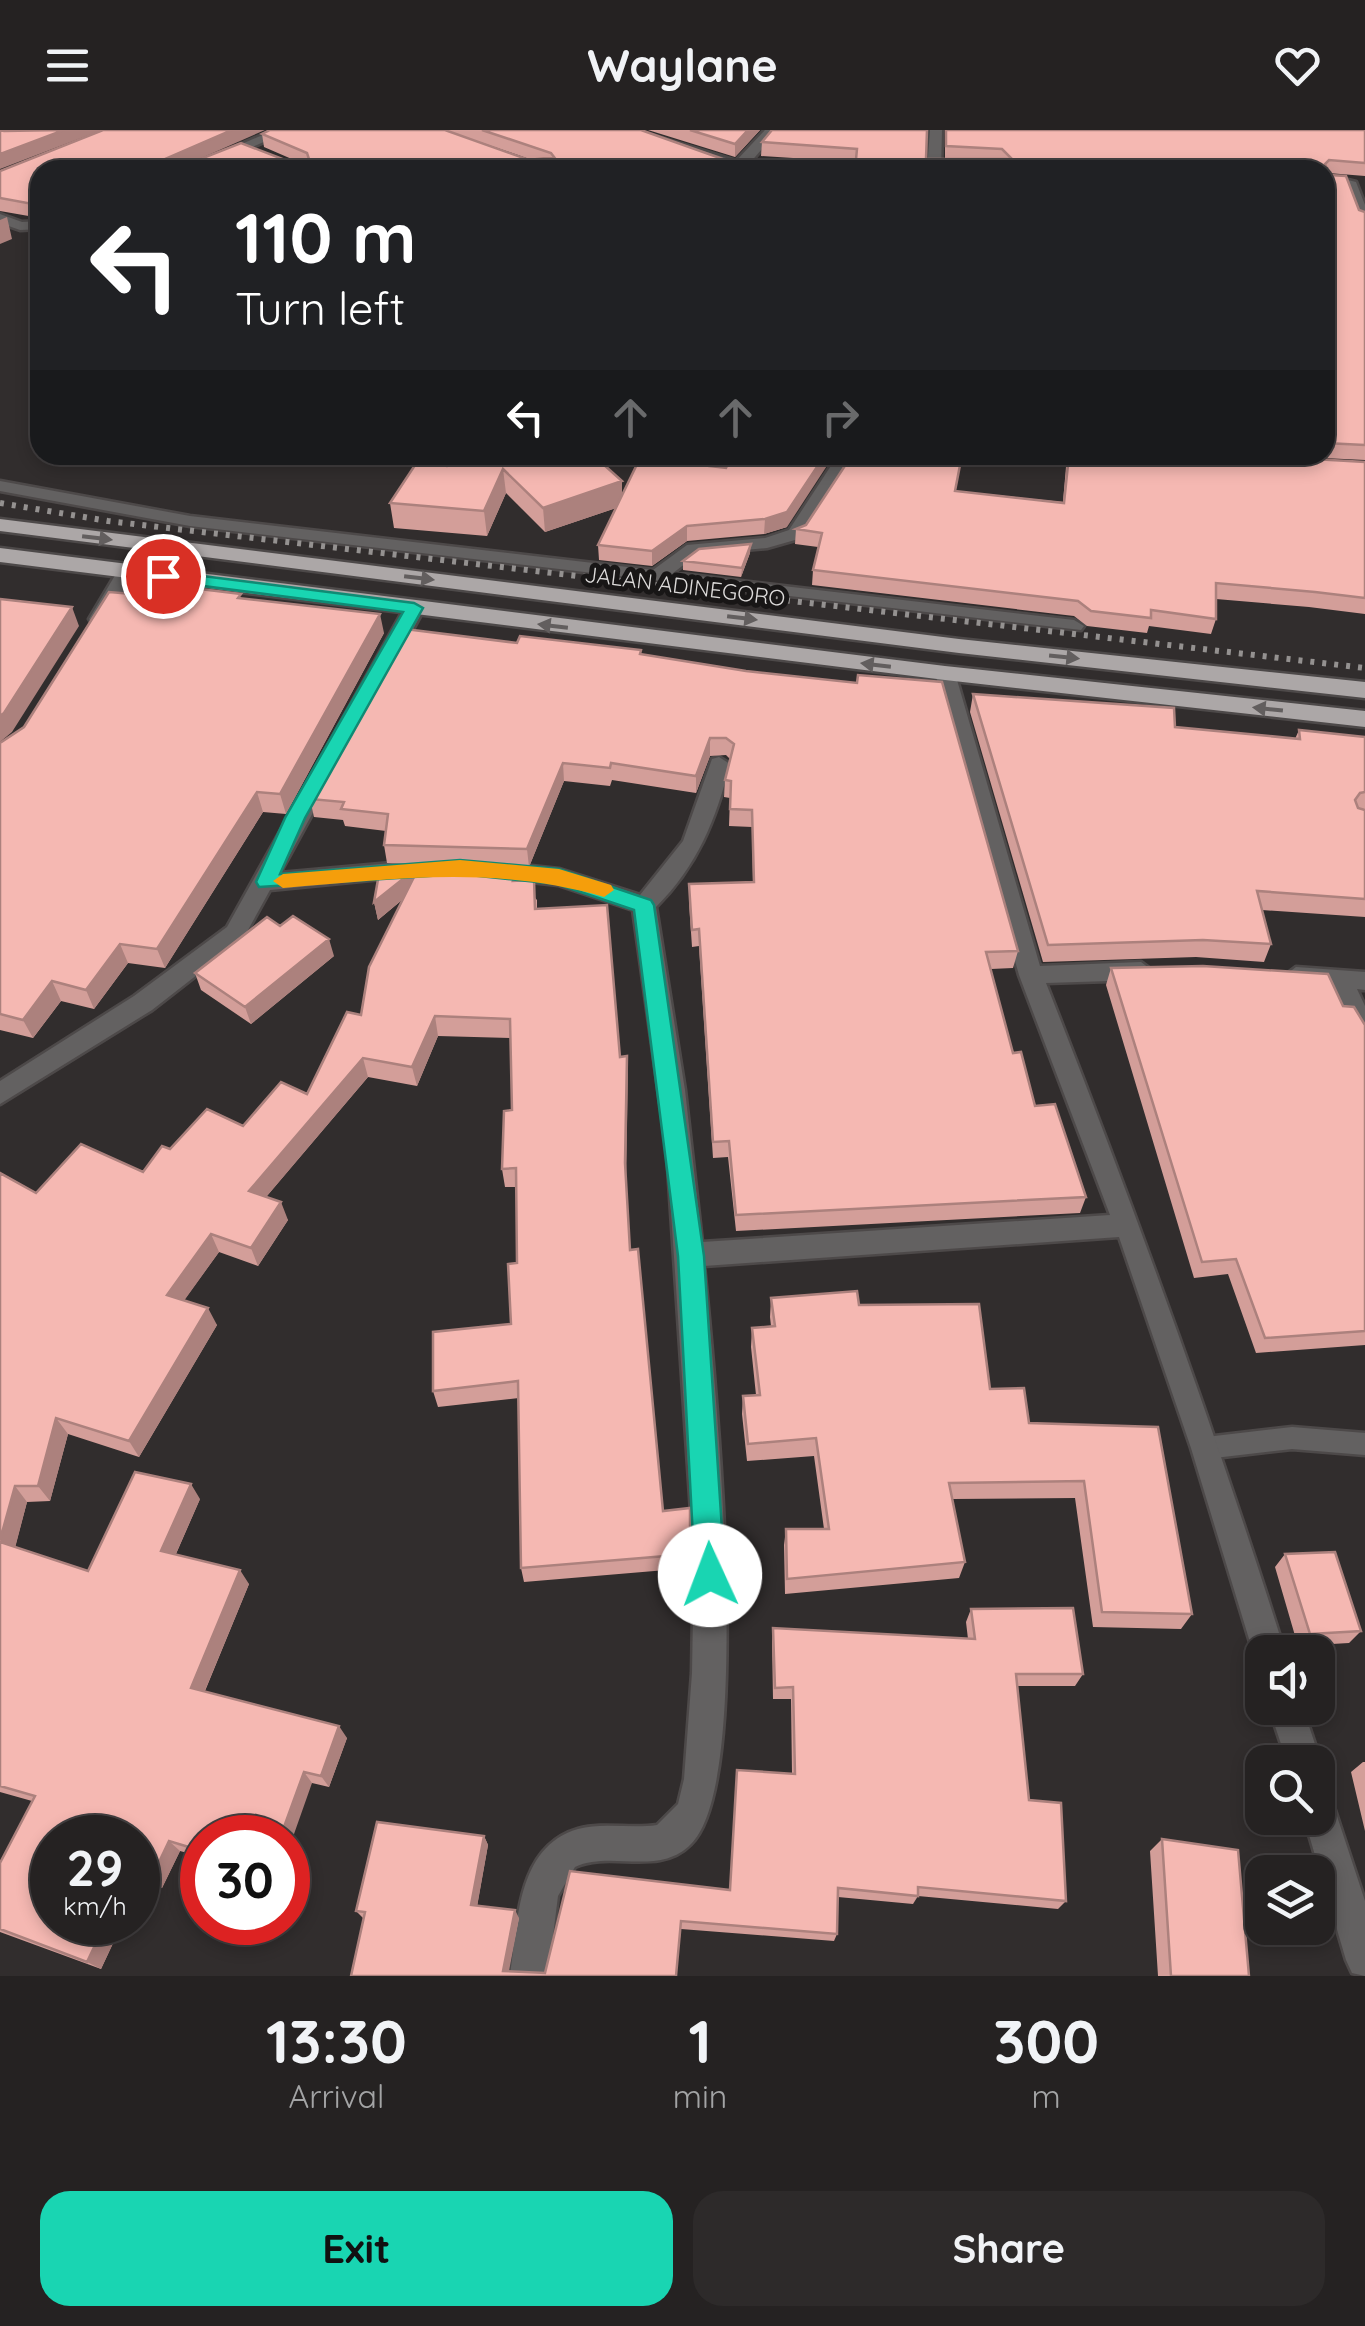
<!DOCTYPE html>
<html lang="en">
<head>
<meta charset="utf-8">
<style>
  :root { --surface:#252222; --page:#2d2a2a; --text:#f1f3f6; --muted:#a3a4a5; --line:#423f40; --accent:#19d5b2 }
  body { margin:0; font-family:Quicksand,sans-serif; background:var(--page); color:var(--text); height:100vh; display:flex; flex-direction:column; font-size:38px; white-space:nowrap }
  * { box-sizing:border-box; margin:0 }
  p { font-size:32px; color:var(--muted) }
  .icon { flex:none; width:55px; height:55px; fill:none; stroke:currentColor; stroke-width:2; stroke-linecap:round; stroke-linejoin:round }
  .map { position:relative; height:1846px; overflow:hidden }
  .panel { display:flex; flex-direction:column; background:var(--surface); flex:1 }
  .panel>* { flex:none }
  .hud { position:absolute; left:30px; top:30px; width:1305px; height:305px; border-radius:30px; box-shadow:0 5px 15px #0003,0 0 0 2px var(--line); background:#202124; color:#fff; overflow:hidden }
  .controls { position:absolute; left:1245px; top:1505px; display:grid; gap:20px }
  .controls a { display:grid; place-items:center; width:90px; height:90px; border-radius:20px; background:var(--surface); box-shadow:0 5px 15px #0003,0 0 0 2px var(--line); font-size:50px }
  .speed { position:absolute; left:30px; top:1685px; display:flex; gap:20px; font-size:50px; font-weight:700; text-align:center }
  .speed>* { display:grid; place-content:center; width:130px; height:130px; border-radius:50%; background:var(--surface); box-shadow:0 5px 15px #0003,0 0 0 2px var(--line); line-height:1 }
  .speed small { font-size:25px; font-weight:400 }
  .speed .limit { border:15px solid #d22; background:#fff; color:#111 }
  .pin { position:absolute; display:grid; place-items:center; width:85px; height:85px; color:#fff; margin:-42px; border:5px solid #fff; border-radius:50%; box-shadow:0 2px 10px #0007 }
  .me { position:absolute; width:110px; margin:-55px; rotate:358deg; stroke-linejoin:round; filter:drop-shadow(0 0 8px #0008) }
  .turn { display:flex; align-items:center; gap:35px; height:210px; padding:0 40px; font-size:45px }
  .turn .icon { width:130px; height:130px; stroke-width:2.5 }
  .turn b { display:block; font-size:70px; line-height:85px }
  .lanes { display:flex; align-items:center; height:95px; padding:0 40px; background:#0003; justify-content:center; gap:50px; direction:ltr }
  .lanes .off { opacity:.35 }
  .eta { display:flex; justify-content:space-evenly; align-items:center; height:170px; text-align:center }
  .eta b { font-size:60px; font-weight:800; line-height:70px }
  .action { display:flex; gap:20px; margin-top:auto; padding:20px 40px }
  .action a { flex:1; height:115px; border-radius:30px; background:var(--accent); color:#111; font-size:40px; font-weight:800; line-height:115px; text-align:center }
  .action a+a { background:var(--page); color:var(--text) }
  header { display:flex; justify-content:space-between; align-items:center; height:130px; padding:0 40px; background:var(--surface); font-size:45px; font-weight:800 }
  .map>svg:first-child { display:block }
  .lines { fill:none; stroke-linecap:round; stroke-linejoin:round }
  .lane-casing { stroke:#4d4949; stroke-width:5 }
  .street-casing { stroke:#4d4949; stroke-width:5 }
  .highway-casing { stroke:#4d4949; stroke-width:5 }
  .lane { fill:#636161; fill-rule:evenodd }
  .street { fill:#636161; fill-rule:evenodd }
  .highway { fill:#aca7a7; fill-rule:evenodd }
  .rail { stroke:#949190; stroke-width:6; stroke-dasharray:4 8; stroke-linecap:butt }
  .wall { fill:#d39e99; fill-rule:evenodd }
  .shaded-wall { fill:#ac817d }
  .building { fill:#f5b8b2; stroke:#ac817d; stroke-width:2.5 }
  .oneway { fill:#625e5e }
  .route { fill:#19d5b2; stroke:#108a74; stroke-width:2.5 }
  .slow { fill:#f59e0b }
  .labels { text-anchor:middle; stroke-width:10; stroke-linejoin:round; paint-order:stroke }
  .far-street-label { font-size:22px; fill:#dddbda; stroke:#181616 }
</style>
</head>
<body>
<header><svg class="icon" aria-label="menu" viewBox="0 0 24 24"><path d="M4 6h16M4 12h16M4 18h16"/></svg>Waylane<svg class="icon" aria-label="heart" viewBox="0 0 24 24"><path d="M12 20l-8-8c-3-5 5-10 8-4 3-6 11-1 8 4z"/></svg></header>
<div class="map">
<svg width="1365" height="1846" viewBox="0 0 1365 1846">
  <rect width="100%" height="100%" fill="#312d2d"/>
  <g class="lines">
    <defs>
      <path id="lane" d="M1292,1297L1365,1303V1325L1292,1319L1206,1329L1197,1326L1194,1318L1197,1310L1206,1307Z"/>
      <path id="street" d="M274,0H291L200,40H182Z
        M616,0H635L736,31L765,0H778L744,40H728Z
        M930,0H942L941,40H927Z
        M1344,49L1356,52L1365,75V96L1358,92Z
        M0,84L22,92L40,91V99L20,100L0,93Z
        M838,325H856L802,408L767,418L698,424L673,443L1074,490L1084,496L1081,500L190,396L0,361V351L190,386L653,440L687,415L765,408L789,400Z
        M1180,325L1275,329L1284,334L1275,339L1187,332L1181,331Z
        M127,435L136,441L109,489L106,493H92L89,489L120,437Z
        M414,473L424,479L280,743L414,731L425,739L422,745L270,760L243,809L152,880L0,974V951L134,866L227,797L404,479Z
        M945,537L955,543L1040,836L1141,832L1153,841L1141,850L1046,853C1133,1074 1214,1296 1285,1522H1262V1536L1253,1522L1191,1318L1119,1107L704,1136C714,1237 756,1650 691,1714C659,1747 611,1720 575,1737L558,1766L548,1846H510C518,1794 516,1717 578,1699C603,1692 631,1699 657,1695L678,1674L684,1649L692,1543L694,1427L667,1022L633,780L558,755L484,747L473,739L484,731L559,739L640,765L683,711L712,629L719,627L730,634C716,690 697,736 656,777L685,960L702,1112L1110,1085L1019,845L935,543Z
        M1296,837L1365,842V860L1357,859L1365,876V910L1356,908L1332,858L1288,852L1284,846Z
        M1269,1578H1303L1321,1632L1318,1641V1632H1287Z
        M1318,1659L1330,1665L1365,1771V1846L1352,1843L1346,1830L1304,1688H1318Z"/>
      <path id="highway" d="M0,389L959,509L1365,552V568L959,523L0,401Z
        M0,418L945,536L1365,581V597L945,550L0,432Z"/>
    </defs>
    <use href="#lane" class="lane-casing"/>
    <use href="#street" class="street-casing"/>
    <use href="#highway" class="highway-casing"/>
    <use href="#lane" class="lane"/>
    <use href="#street" class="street"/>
    <use href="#highway" class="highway"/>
    <path class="rail" d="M0,373L108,391L1365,538"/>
  </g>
  <path class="wall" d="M270,0H641L720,28V40H40V88L0,81V41L196,30H294L264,17L262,4ZM465,7L518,25L532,30H529Z
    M648,0H760L735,27Z
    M772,0L926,29H945V0H1365V46L1328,43L1359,80L1365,82V330L1257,325H1325V40L855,32L761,26L762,12Z
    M464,325L622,365L726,338L787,397L764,404L687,411L652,436L599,430L598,415L616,378L545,402L506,363L487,406L394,398L390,373Z
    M1067,325H1177L1243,334L1245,325L1365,332V484L1309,477L1216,469V489L1211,504L1149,496L1147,503L1087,496L1074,486L812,455L813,440L818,417L795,414L796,399L806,395L956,361L1063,372Z
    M750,423L741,447L683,440V431Z
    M168,467L242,469L384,503L286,684L263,682L165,838L128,833L94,879L61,871L33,908L0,900V613L24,597Z
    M517,513L641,520V524L1018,821L1013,838L991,839L1013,923L1035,976L1086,1067L1080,1083L736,1101L728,1027L713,1028L699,816L692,817L689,772V754L753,752L752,697L729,696L730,668L724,667L725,650L730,629L726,625L710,626L696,663L612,650L610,656L564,651L529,737L387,733L384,715L386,701L345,696L343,690L314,687L310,669Z
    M973,564L1175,597L1295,609L1299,600L1365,607V787L1262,780L1271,814L1264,832L1196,827L1043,832L970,582Z
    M519,751L537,770V779L620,927L627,926L626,1050L630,1120L663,1381L690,1378V1438L524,1452L521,1438L519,1268L438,1277L433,1261L511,1194L517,1133L516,1057H505L502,1039L512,980L511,908L438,906L417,956L368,947L266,1067L288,1090L258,1136L219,1122L184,1170L217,1195L139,1327L68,1304L50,1371L27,1372L15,1417L88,1441L200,1369L176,1424L249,1454L205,1561L347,1608L329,1657L312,1653L202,1708V1727L180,1721L162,1758L143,1751L138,1762V1708L52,1792H123L101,1839L0,1802V1733L32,1671L0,1662V1043L36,1063L143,1042L170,1019L243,996L307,964L361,885L402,770L378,790L374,772Z
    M334,826L251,894L201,860L195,843Z
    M1111,838L1343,876L1365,895V1215L1256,1223L1228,1144L1194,1148L1106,855Z
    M771,1168L859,1175L990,1259L1029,1293L1158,1297L1192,1484L1181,1499L1093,1497L1075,1368L952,1369L965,1432L959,1448L785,1464L784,1415L786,1399H824L814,1326L747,1331L742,1284L743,1266L756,1265L751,1217L752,1198L771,1196L770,1187Z
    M1285,1424L1361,1501L1349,1513L1298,1516L1275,1437Z
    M971,1479L1083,1544L1075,1556H1017L1029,1670L1066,1771L1058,1779L918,1766L913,1774L838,1767L837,1804L834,1811L681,1799L676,1846H351L364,1789L356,1781L484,1706L488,1715L477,1776L519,1788L508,1842L545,1843L729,1760L792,1644L791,1569H773L772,1511L773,1498L968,1509L966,1492Z
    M1363,1632H1365V1701L1351,1642Z
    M1162,1709L1249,1846H1158L1150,1721Z"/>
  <path class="shaded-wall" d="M64,0H102L0,39V24Z
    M232,0H265L174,40H140Z
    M748,0H760L735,27V14Z
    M720,28V40H697Z
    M7,87L12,109L0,114V90Z
    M825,325H834L787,397L764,404L765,389Z
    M503,339L506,363L487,406L484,381Z
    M622,351V376L545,402L543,378Z
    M687,396V411L652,436V421Z
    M751,414L750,423L741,447L742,438Z
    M72,477L79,496L12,602L0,612V586Z
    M380,484L384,503L286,684L280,664Z
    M710,608V626L696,663V646Z
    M563,633L564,651L529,737L527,719Z
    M257,662L263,682L165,838L157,819Z
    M418,737L421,754L378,790L374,772Z
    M329,809L334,826L251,894L245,877Z
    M120,814L128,833L94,879L86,860Z
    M52,851L61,871L33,908L23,890Z
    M435,886L438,906L417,956L412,937Z
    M627,926L628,945L626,1052L625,1033Z
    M363,928L368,947L256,1079L249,1061Z
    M281,1072L288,1090L258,1136L251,1118Z
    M211,1104L219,1122L176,1182L167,1165Z
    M208,1178L217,1195L139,1327L129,1311Z
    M56,1288L68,1304L50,1371L38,1356Z
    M191,1354L200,1369L171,1435L161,1421Z
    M15,1356L27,1372L13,1426L0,1412Z
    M240,1440L249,1454L201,1570L191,1558Z
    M339,1596L347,1608L329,1657L321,1646Z
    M304,1642L312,1653L288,1721V1708H280Z
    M484,1706L488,1715L476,1783L471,1775Z
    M169,1711L180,1721L162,1758L151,1749Z
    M138,1747L143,1751L138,1762Z
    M515,1780L519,1788L508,1846L503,1841Z
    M106,1792H123L101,1839L87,1832Z"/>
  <path class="building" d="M0,0L4,1L64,0L0,24Z
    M103,0H232L140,40H40V74L38,75L0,68V41Z
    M270,0H445L529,30L554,27L551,23L482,0H641L720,28L697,40H175L182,30H198L241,13L285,30L309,29L307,23L262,4Z
    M690,0H748L735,14Z
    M772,0H927L926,29H1012L1002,19L946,16V0H1365V33L1329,30L1325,34L1329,45L1346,46L1359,80L1365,82V315L1325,313V40H855L857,19L762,12Z
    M464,325H593L622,351L543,378L503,339L484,381L390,373L417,332L447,336Z
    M732,325H825L787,382L765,389L687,396L652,421L598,415L640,328L726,338Z
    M852,325H962L955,361L1064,373L1069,325H1177L1248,334L1246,325L1365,332V468L1315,462L1216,453V489L1151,480V488L1091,481L1078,471L813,440L822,403L796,399L806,395Z
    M751,414L742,438L683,431L699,419Z
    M175,456L241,464L238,468L380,484L280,664L257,662L157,819L120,814L86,860L52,851L23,890L0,884V613L24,597L109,462L168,467Z
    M0,469L72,477L4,583L0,586Z
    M405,499L517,513L520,506L641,520L640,524L746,541L857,553L858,545L942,552L1018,821L986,822L1013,923L1021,922L1035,976L1055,974L1086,1067L736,1085L729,1011L713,1012L699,799L692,800L689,754L754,752L752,680L730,679L731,651L725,650L734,614L726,608H710L696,646L611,633L610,638L563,633L527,719L384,715L388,684L341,679L344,672L310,669Z
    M973,564L1174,578L1175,597L1300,609L1299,600L1365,607V662L1360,663L1355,670L1358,678L1365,680V769L1257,761L1271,814L1203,810L1048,815Z
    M420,735L518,739L513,751L534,750L535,779L607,775L620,927L627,926L625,1033L630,1120L638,1119L663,1381L690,1378V1424L521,1438L518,1251L433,1261V1202L511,1194L508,1134L517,1133L516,1038L502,1039L504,981L512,980L510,889L435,886L412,937L363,928L249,1061L281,1072L251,1118L211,1104L167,1165L208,1178L129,1311L56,1288L38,1356H15L0,1410V1043L36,1063L81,1014L143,1042L162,1016L170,1019L207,979L243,996L281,952L307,964L347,882L361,885L369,837Z
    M418,737L374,772L380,738Z
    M293,786L329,809L245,877L195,843L267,787L280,796Z
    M1203,836L1328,844L1343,876L1354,877L1365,895V1201L1265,1208L1236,1129L1202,1132L1111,838Z
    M857,1161L859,1175L979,1174L990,1259L1024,1258L1029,1293L1158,1297L1192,1484L1102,1482L1084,1351L949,1353L965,1432L787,1449L786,1399H829L816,1308L748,1314L743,1266L760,1265L752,1198L775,1196L771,1168Z
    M135,1342L191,1354L161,1421L240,1440L191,1558L339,1596L321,1646L304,1642L280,1708H202V1721L169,1711L151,1749L138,1744V1708H52V1792H106L87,1832L0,1799V1733L35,1666L0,1656V1412L88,1441Z
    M1335,1422L1361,1501L1310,1504L1285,1424Z
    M1073,1478L1083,1544H1016L1029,1670L1061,1673L1066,1771L918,1757V1766L838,1758L837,1804L681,1791L676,1846H351L365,1782L356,1781L377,1692L484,1706L471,1775L515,1780L503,1841L545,1843L570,1741L730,1760L737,1640L795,1644L793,1557L775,1558L773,1498L975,1509L971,1479Z
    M1162,1709L1238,1720L1249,1846H1171Z"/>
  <defs><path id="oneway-solid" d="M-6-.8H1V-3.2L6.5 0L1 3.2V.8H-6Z" transform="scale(2.5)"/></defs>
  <g class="oneway">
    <use href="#oneway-solid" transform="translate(97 408) rotate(7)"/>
    <use href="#oneway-solid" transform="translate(419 448) rotate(7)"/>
    <use href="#oneway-solid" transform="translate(742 488) rotate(7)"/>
    <use href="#oneway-solid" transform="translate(553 496) rotate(-173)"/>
    <use href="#oneway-solid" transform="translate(1064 527) rotate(6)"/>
    <use href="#oneway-solid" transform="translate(876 535) rotate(-173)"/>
    <use href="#oneway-solid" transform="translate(1268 579) rotate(-174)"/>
  </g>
  <path class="route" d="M163,441L414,473L423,478L305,688L280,744L460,730L559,739L651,770L654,775L704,1126L725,1445L720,1455L710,1459L700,1455L695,1445L678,1126L634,780L557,754L460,744L259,757L256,752L285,688L403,482L157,450L155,446Z"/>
  <path class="slow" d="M460,730L559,739L611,755L614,760L604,767C495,735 394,749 283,758L273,751L283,744Z"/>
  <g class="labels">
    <g class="far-street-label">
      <text transform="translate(685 456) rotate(7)" y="8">JALAN ADINEGORO</text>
    </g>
  </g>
</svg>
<div class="controls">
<a><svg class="icon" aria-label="sound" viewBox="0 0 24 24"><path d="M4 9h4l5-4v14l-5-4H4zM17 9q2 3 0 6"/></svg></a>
<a><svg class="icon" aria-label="search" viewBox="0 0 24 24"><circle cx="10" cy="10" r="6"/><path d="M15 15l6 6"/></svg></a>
<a><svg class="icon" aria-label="layers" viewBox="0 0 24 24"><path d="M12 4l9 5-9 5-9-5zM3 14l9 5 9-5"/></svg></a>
</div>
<div class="speed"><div>29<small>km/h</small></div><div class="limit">30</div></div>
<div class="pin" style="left:163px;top:446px;background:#d93025"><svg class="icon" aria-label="arrive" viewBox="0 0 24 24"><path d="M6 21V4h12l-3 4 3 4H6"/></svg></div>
<svg class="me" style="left:710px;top:1445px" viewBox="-20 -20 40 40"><circle r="19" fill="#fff"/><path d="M0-13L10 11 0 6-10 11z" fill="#19d5b2"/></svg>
<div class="hud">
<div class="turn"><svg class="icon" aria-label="left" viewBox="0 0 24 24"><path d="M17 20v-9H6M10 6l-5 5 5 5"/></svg><div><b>110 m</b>Turn left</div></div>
<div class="lanes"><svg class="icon" aria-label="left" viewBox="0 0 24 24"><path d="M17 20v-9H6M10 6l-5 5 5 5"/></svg><svg class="icon off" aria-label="ahead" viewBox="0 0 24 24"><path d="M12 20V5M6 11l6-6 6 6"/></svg><svg class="icon off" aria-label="ahead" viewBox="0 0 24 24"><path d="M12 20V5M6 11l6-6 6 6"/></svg><svg class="icon off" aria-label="right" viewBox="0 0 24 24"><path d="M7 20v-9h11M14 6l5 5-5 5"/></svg></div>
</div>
</div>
<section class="panel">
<div class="eta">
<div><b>13:30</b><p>Arrival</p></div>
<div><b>1</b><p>min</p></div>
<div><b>300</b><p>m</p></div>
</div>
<div class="action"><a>Exit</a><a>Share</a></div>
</section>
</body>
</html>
